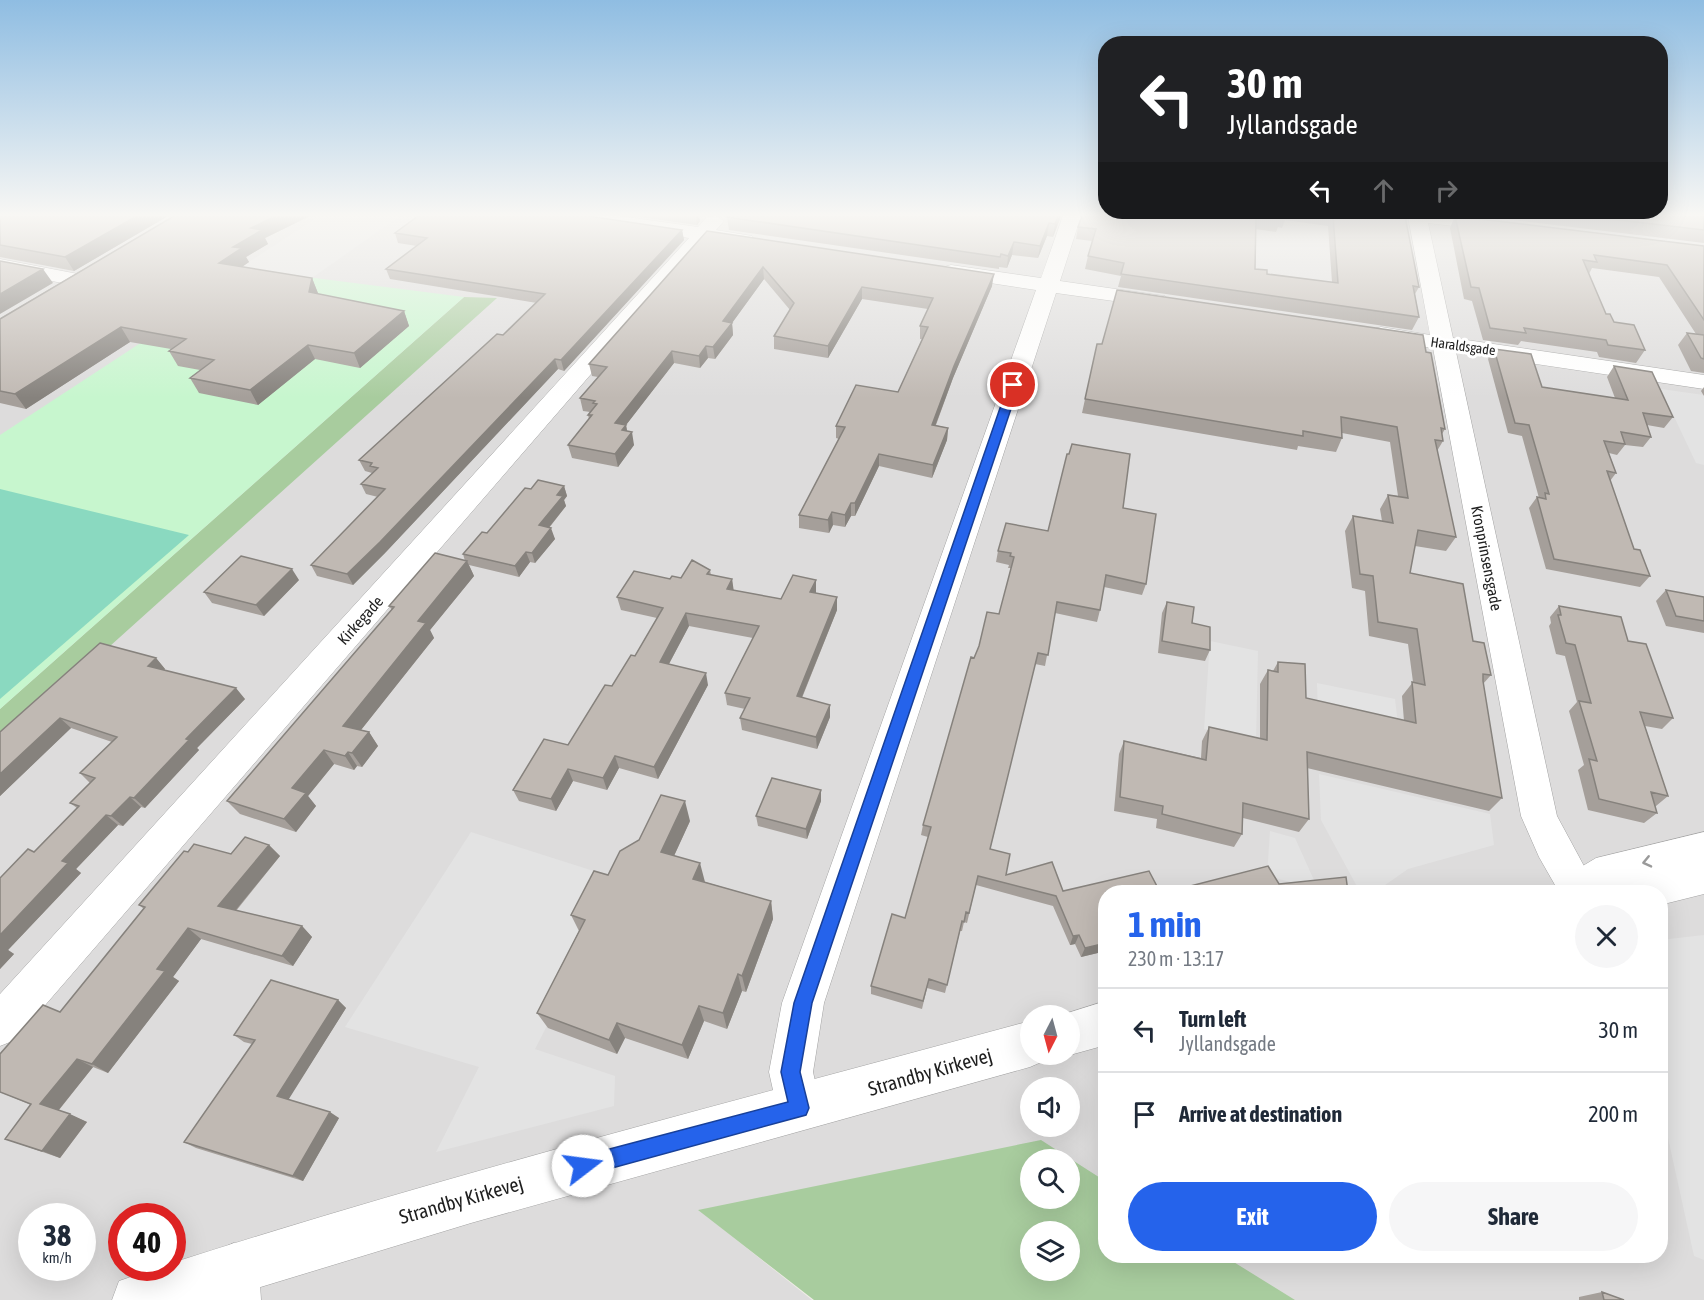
<!DOCTYPE html>
<html lang="en">
<head>
<meta charset="utf-8">
<style>
  :root { --surface:#fff; --page:#f6f6f7; --text:#1f2937; --muted:#747a83; --line:#e0e1e3; --accent:#2563eb }
  body { margin:0; font-family:"Asap Condensed",sans-serif; background:var(--page); color:var(--text); height:100vh; display:flex; flex-direction:column; font-size:22px; white-space:nowrap }
  * { box-sizing:border-box; margin:0 }
  p { font-size:20px; color:var(--muted) }
  .icon { flex:none; width:33px; height:33px; fill:none; stroke:currentColor; stroke-width:2; stroke-linecap:round; stroke-linejoin:round }
  .map { position:relative; flex:1; overflow:hidden }
  .panel { position:absolute; left:1098px; top:885px; width:570px; height:378px; display:flex; flex-direction:column; background:var(--surface); border-radius:24px; box-shadow:0 6px 24px #0002 }
  .panel>* { flex:none }
  .guide { position:absolute; left:1098px; top:36px; width:570px; height:183px; border-radius:24px; box-shadow:0 6px 24px #0002; background:#202124; color:#fff; overflow:hidden }
  .needle { width:39px; rotate:186deg }
  .fabs { position:absolute; left:1020px; top:1005px; display:grid; gap:12px }
  .fabs a { display:grid; place-items:center; width:60px; height:60px; border-radius:50%; background:var(--surface); box-shadow:0 6px 24px #0002; font-size:30px }
  .speed { position:absolute; left:18px; top:1203px; display:flex; gap:12px; font-size:30px; font-weight:700; text-align:center }
  .speed>* { display:grid; place-content:center; width:78px; height:78px; border-radius:50%; background:var(--surface); box-shadow:0 6px 24px #0002; line-height:1 }
  .speed small { font-size:15px; font-weight:400 }
  .speed .limit { border:9px solid #d22; background:#fff; color:#111 }
  .pin { position:absolute; display:grid; place-items:center; width:51px; height:51px; color:#fff; margin:-26px; border:3px solid #fff; border-radius:50%; box-shadow:0 2px 6px #0007 }
  .me { position:absolute; width:66px; margin:-33px; rotate:75deg; stroke-linejoin:round; filter:drop-shadow(0 0 4px #0008) }
  .turn { display:flex; align-items:center; gap:21px; height:126px; padding:0 30px; font-size:27px }
  .turn .icon { width:78px; height:78px; stroke-width:2.5 }
  .turn b { display:block; font-size:42px; line-height:51px }
  .lanes { display:flex; align-items:center; height:57px; padding:0 30px; background:#0003; justify-content:center; gap:30px; direction:ltr }
  .lanes .off { opacity:.35 }
  .round { display:grid; place-items:center; flex:none; width:63px; height:63px; border-radius:32px; background:var(--page) }
  .head { display:flex; align-items:center; justify-content:space-between; height:102px; padding:0 30px }
  h1 { font-size:36px; font-weight:700; line-height:45px; color:var(--accent) }
  .action { display:flex; gap:12px; margin-top:auto; padding:12px 30px }
  .action a { flex:1; height:69px; border-radius:36px; background:var(--accent); color:#fff; font-size:24px; font-weight:700; line-height:69px; text-align:center }
  .action a+a { background:var(--page); color:var(--text) }
  ul { padding:0; list-style:none }
  li { display:flex; align-items:center; gap:18px; height:84px; padding:0 30px; border-top:2px solid var(--line) }
  li div { flex:1 }
  li b { display:block; font-size:22px }
  li em { font-style:normal }
  .map>svg:first-child { display:block }
  .residential { fill:#dddcdc; fill-rule:evenodd }
  .forest { fill:#a8cc9e; fill-rule:evenodd }
  .park { fill:#c7f6ce }
  .pitch { fill:#8ad9c0 }
  .parking { fill:#e3e3e3 }
  .lines { fill:none; stroke-linecap:round; stroke-linejoin:round }
  .minor-casing { stroke:#a3a3a3; stroke-width:1 }
  .tertiary-casing { stroke:#a3a3a3; stroke-width:1 }
  .minor { fill:#fff; fill-rule:evenodd }
  .tertiary { fill:#fff; fill-rule:evenodd }
  .wall { fill:#a59f9a; fill-rule:evenodd }
  .shaded-wall { fill:#86827d }
  .building { fill:#c0b9b3; stroke:#86827d; stroke-width:1.5 }
  .oneway { stroke:#9a9a9a }
  .route { fill:#2563eb; stroke:#184099; stroke-width:1.5 }
  .labels { text-anchor:middle; stroke-width:6; stroke-linejoin:round; paint-order:stroke }
  .far-street-label { font-size:14px; fill:#1f1f1f; stroke:#fff }
  .street-label { font-size:16px; fill:#1f1f1f; stroke:#fff }
  .near-street-label { font-size:20px; fill:#1f1f1f; stroke:#fff }
</style>
</head>
<body>
<div class="map">
<svg width="1704" height="1300" viewBox="0 0 1704 1300">
  <rect width="100%" height="100%" fill="#efede6"/>
  <path class="residential" d="M0,216H1704V1300H1250L1180,1256H1660V892H1106L1105,1209L1070,1160H1030L699,1210L812,1300H0ZM1030,1016H1070V1054H1030ZM1030,1088H1070V1126H1030ZM32,1216H82V1268H32ZM122,1216H172V1268H122Z"/>
  <path class="forest" d="M464,297L497,298L0,745V709Z
    M1041,1140L1105,1181L1106,1256H1224L1295,1300H814L698,1210ZM1030,1160H1070V1198H1030ZM1030,1232H1070V1270H1030Z"/>
  <path class="park" d="M252,270L464,297L0,709V435Z"/>
  <path class="pitch" d="M0,489L189,535L0,699Z"/>
  <path class="parking" d="M319,216H400L309,280L240,268Z
    M1661,389L1704,395V465L1696,463Z
    M1210,641L1258,651L1256,742L1204,729Z
    M1317,683L1395,699L1399,733L1318,716Z
    M1319,774L1490,814L1494,845L1408,869L1375,892H1360L1321,820Z
    M1270,831L1295,838L1318,889L1267,876Z
    M471,832L622,880L535,1049L615,1076L614,1106L436,1152L479,1067L345,1027Z
    M1704,935V1260L1694,1256L1661,1106L1660,940Z"/>
  <g class="lines">
    <defs>
      <path id="minor" d="M572,216H619L698,227L707,217L716,216L724,221L716,230L752,236L755,240L752,244L745,246L707,240L15,1040L0,1046V994L689,238L581,222L574,220Z
        M1063,216H1081L1060,281L1157,295L1165,296L1168,301L1165,306L1157,307L1056,293L824,1003L813,1072L821,1108L815,1124L799,1130L783,1124L777,1108L769,1072L782,1003L1036,290L951,277L944,275L941,271L944,267L951,265L1041,278Z
        M1408,216C1439,216 1471,213 1502,221L1505,225L1502,229L1495,231L1428,223L1453,338L1704,375V389L1456,352L1557,816L1598,892H1559L1539,857L1521,816L1433,348L1381,341L1373,339L1370,334L1373,329L1381,327L1430,335Z
        M0,259L78,274L85,276L88,280L85,284L78,286L0,271Z
        M234,1243L251,1251L259,1268L261,1300H211L209,1268L217,1251Z"/>
      <path id="tertiary" d="M1704,832V894L1660,905V892H1617L1619,887L1610,892H1555L1561,879L1596,858Z
        M1106,1001V1045L1070,1055L1068,1054L1070,1016H1058Z
        M1030,1021V1054H1048L1046,1060L1030,1067L471,1223L218,1300H112L119,1281L157,1268H172V1263C456,1172 743,1099 1030,1021Z"/>
    </defs>
    <use href="#minor" class="minor-casing"/>
    <use href="#tertiary" class="tertiary-casing"/>
    <use href="#minor" class="minor"/>
    <use href="#tertiary" class="tertiary"/>
  </g>
  <path class="wall" d="M0,216H168L74,271L0,257Z
    M174,216H310L265,238L268,244L246,257L249,262L242,267L312,278L318,294L404,311L409,326L360,368L315,359L258,405L199,393L190,378L200,370L178,366L169,351L171,349L130,342L26,409L0,403V318Z
    M633,216H699L700,221L697,225Z
    M729,216H1061L1053,237L1047,236L1038,258L1012,255L1007,268L999,267V269L729,230L727,217Z
    M1082,216H1405L1419,287L1415,294L1419,317L1412,330L1118,287L1121,276L1085,269L1088,256L1092,241L1076,239L1078,227ZM1285,220L1328,226L1332,282L1267,274L1255,269L1256,229L1276,232L1278,227L1282,228Z
    M1455,216L1704,246V373L1691,371L1678,345L1687,333L1696,334L1659,277L1592,268L1589,274L1606,314L1614,322L1645,350L1636,363L1599,357L1597,352L1521,341L1518,345L1483,340L1472,301L1464,299L1450,228Z
    M1480,216H1704V243Z
    M682,230L684,240L564,371L558,369L385,553L353,585L317,576L311,565L378,497L366,494L361,484L372,473L365,471L359,460L503,335L537,303L390,279L386,269L417,246L398,243L395,233Z
    M707,231L992,286L953,378L936,425L948,428L947,440L932,478L879,466L855,516H851L845,527L833,525L829,533L799,528V515L839,439L836,438V426L898,392L922,339H920V326L928,309L862,299L828,358L774,349V336L790,310L764,279L732,323L733,335L715,359L708,358L700,368L674,363L626,425L627,431L634,445L618,467L572,458L568,445L589,419L588,415L590,412L583,411L580,398L598,377L592,376L589,364Z
    M1097,344L1426,352L1445,429L1442,434L1443,441L1437,451L1456,537L1446,551L1415,546L1410,573L1473,641L1491,675L1483,684L1502,798L1489,811L1307,768L1309,819L1299,832L1243,818L1242,834L1234,847L1156,828L1157,819L1114,811L1119,754L1124,741L1201,758L1202,741L1209,727L1260,739V684L1268,670L1273,671L1278,662L1306,698L1404,721L1402,696L1413,682L1408,644L1369,636L1365,591L1352,588L1345,531L1353,516L1382,521L1380,509L1388,495L1398,496L1390,442L1342,433V438L1336,452L1298,446L1297,450L1082,413Z
    M1494,349L1542,387L1615,398L1607,377L1614,366L1673,417L1664,428L1647,425L1651,437L1643,447L1625,445L1617,455L1609,453L1616,473L1610,481L1634,549L1650,576L1640,587L1546,569L1529,508L1537,497L1539,498L1522,436L1508,433L1488,359Z
    M1704,387V396L1701,391Z
    M564,486L567,496L564,500L566,506L549,528L555,539L535,563L530,562L519,577L469,565L474,576L430,630L434,638L361,730L369,732L378,746L362,767L357,766L354,770L334,764L308,796L316,806L296,832L240,814L227,801L392,610L389,606L465,561L463,554L487,533L531,489Z
    M1123,508L1146,584L1142,595L1104,587L1100,610L1097,622L1055,613L1045,666L1035,664L990,850L1006,875L1063,891L1106,892V951L1081,957L1075,944L1070,945L1053,906L976,885L967,923L964,922L962,931H960L945,993L927,988L922,1009L871,994V986L905,918L928,837L921,835L923,825L974,658L999,614L1011,568H1008L1009,565L996,562L998,551L1048,531Z
    M710,570L711,575L732,579L733,590L781,599L816,580V593L837,597V610L802,698L830,705V717L817,749L742,730L740,718L745,709L727,705L725,693L753,638L689,626L669,664L708,685L658,779L619,768L607,790L573,781L556,811L519,801L513,790L568,745L635,656L657,618L621,610L617,597L670,579L681,578Z
    M299,580L264,616L212,603L204,592Z
    M1666,590L1704,597V633L1666,626L1656,601Z
    M1167,602L1192,623L1210,650L1205,661L1158,653L1162,613Z
    M1559,606L1628,641L1673,718L1662,729L1645,726L1668,796L1656,806H1655L1657,813L1644,823L1588,810L1578,770L1584,765L1569,711L1577,702L1565,656L1556,654L1549,626L1551,623L1550,617Z
    M156,658L165,669L164,670L245,699L197,748L199,750L145,808L141,807L123,826L118,825L76,869L81,873L8,950L14,954L0,969V878L34,852L77,808L70,803L90,783L80,773L112,742L71,728L0,796V732Z
    M821,790V801L807,839L758,826L756,816Z
    M690,821L674,856L705,882L771,901L773,919L746,992L742,991L727,1029L704,1021L688,1059L625,1038L617,1054L548,1028L537,1013L579,931L571,915L608,875Z
    M269,845L280,856L236,911L302,926L312,937L293,966L201,939L173,977L179,981L108,1073L93,1067L59,1110L87,1122L60,1158L5,1139L31,1105L0,1092V1054L60,1012L144,909L139,905L188,852L231,854Z
    M338,1000L346,1008L288,1099L339,1118L303,1181L196,1148L184,1142L252,1044L244,1042L234,1035Z
    M1602,1292L1624,1300H1579V1297Z"/>
  <path class="shaded-wall" d="M137,216H168L74,271L65,257Z
    M276,216H310L265,238L268,244L246,257L249,262L227,277L219,263L233,247L251,228Z
    M696,216H699L700,221L697,225Z
    M1058,216H1061L1053,237L1055,224Z
    M1049,223L1047,236L1038,258L1040,246Z
    M682,230L684,240L564,371L561,360Z
    M1014,242L1012,255L1007,268L1008,256Z
    M763,267L764,279L732,323L733,335L715,359L713,347L723,321Z
    M43,269L53,283L0,314V294Z
    M994,274L992,286L953,378L931,437L932,425L954,366Z
    M312,278L318,293L316,306L309,292Z
    M862,287V299L828,358V346Z
    M404,311L409,326L360,368L354,353Z
    M121,327L130,342L26,409L15,394Z
    M308,345L315,359L258,405L250,390Z
    M706,346L708,358L700,368L699,356Z
    M672,351L674,363L626,425L628,436L632,432L634,445L618,467L615,454V423Z
    M555,359L558,369L385,553L353,585L347,574Z
    M948,428L947,440L932,478L933,465Z
    M879,454V466L855,516V503Z
    M564,486L567,496L564,500L566,506L542,536L539,525L557,495Z
    M851,503V516L845,527V515Z
    M832,512L833,525L829,533L828,520Z
    M551,528L555,539L535,563L532,553Z
    M526,552L530,562L519,577L515,566Z
    M467,561L474,576L430,630L434,638L353,740L343,726L418,621Z
    M292,569L299,580L264,616L256,605Z
    M732,579L734,592L727,589Z
    M816,580V593L810,592Z
    M837,597V610L797,709V696Z
    M686,613L689,626L663,675L660,662Z
    M156,658L165,669L158,676L148,666Z
    M706,673L708,685L658,779L654,767Z
    M236,688L245,699L197,748L199,750L145,808L134,798L186,739Z
    M830,705V717L817,749L816,737Z
    M60,718L71,728L0,796V774Z
    M369,732L378,746L362,767L352,753Z
    M324,750L334,764L308,796L316,806L296,832L284,819L292,788Z
    M348,752L357,766L354,770L345,756Z
    M615,756L619,768L607,790L603,778Z
    M568,769L573,781L556,811L551,799Z
    M821,790V801L807,839L806,829Z
    M130,797L141,807L123,826L111,816Z
    M685,801L690,821L667,871L661,852Z
    M106,815L118,825L76,869L81,873L8,950L14,954L0,969V935L62,861Z
    M269,845L280,856L230,917L218,906Z
    M700,863L705,882L693,879Z
    M771,901L773,919L746,992L742,976Z
    M302,926L312,937L293,966L282,956Z
    M188,928L201,939L173,977L179,981L108,1073L92,1064L157,969Z
    M1079,935L1075,944L1070,945L1073,936Z
    M1106,943V951L1081,957L1085,948Z
    M738,974L742,991L727,1029L723,1013Z
    M338,1000L346,1008L287,1102L277,1096Z
    M699,1006L704,1021L688,1059L682,1045Z
    M617,1023L625,1038L617,1054L609,1040Z
    M77,1059L93,1067L57,1112L40,1104Z
    M330,1112L339,1118L303,1181L293,1176Z
    M70,1114L87,1122L60,1158L42,1151Z"/>
  <path class="building" d="M0,216H137L65,257L0,245Z
    M174,216H276L251,228L262,230L233,247L242,248L219,263L312,278L309,292L404,311L354,353L308,345L250,390L190,378L214,360L169,351L186,339L121,327L15,394L0,391V319Z
    M418,216H588L682,230L561,360L555,359L380,542L347,574L311,565L385,489L361,484L378,468L370,466L372,463L359,460L497,334L503,335L545,294L386,269L427,238L395,233Z
    M729,216H1058L1055,224L1049,223L1040,246L1014,242L1008,256L1001,254L1000,257L727,217Z
    M1082,216H1281V219L1256,216L1255,269L1267,270V274L1338,283L1333,216H1405L1419,287L1413,286L1419,317L1121,274L1124,263L1088,256L1096,229L1078,227Z
    M1455,216L1704,246V320L1667,265L1594,255L1597,262L1583,260L1606,314H1610L1614,322L1634,325L1645,350L1608,345L1606,340L1524,328L1526,333L1490,328L1479,288L1471,287Z
    M1585,216H1704V230Z
    M707,231L994,274L954,366L932,425L948,428L933,465L879,454L855,503H851L845,515L832,512L828,520L799,515L845,427L836,426L856,385L898,392L928,327L920,326L933,298L862,287L828,346L774,336L794,303L763,267L723,321L732,323L713,347L706,346L699,356L672,351L615,423L626,425L622,430L632,432L615,454L568,445L592,415H588L597,404L593,403L595,401L580,398L607,367L589,364Z
    M0,261L43,269L0,294Z
    M1117,290L1423,335L1426,352L1431,353L1445,429L1441,428L1443,441L1435,440L1456,537L1418,530L1410,573L1463,584L1473,641L1484,643L1491,675L1483,674V681L1502,798L1307,752L1309,819L1243,803L1242,834L1162,814L1163,806L1120,797L1124,741L1206,760L1209,727L1267,740L1268,670L1278,672V662L1305,664L1306,698L1416,723L1412,682L1425,685L1417,629L1378,622L1373,576L1360,574L1353,516L1393,523L1388,495L1408,498L1397,427L1341,417L1342,438L1303,431V436L1085,399L1097,344H1102Z
    M1687,333L1704,335V359L1701,358Z
    M1494,349L1531,354L1542,387L1628,400L1614,366L1652,372L1673,417L1643,413L1651,437L1621,432L1625,444L1604,441L1616,473L1607,471L1634,549L1640,550L1650,576L1554,559L1537,497L1546,499L1545,493L1549,494L1529,425L1515,423Z
    M1072,444L1130,454L1123,508L1156,514L1146,584L1106,575L1100,610L1057,602L1048,655L1038,653L990,849L1010,854L1006,875L1052,862L1063,891L1149,871L1160,892H1106V943L1085,948L1079,935L1073,936L1056,896L978,876L969,913L966,912L964,922L962,921L947,985L929,979L923,1001L871,986L892,914L905,918L931,827L923,825L971,657L974,658L979,646L987,612L999,614L1014,557L1010,556L1011,553L998,551L1006,523L1048,531L1067,454H1069Z
    M538,480L564,486L557,495L563,496L539,525L551,528L532,553L526,552L515,566L463,554L482,532L487,533L525,488L531,489Z
    M435,553L467,561L418,621L426,623L343,726L369,732L352,753L348,752L345,756L324,750L292,788L306,793L284,819L227,801L394,607L389,606Z
    M241,556L292,569L256,605L204,592Z
    M692,560L710,570L707,574L732,579L727,589L781,599L793,575L816,580L810,592L837,597L797,696L830,705L816,737L740,718L750,698L725,693L759,626L686,613L660,662L706,673L654,767L615,756L603,778L568,769L551,799L513,790L544,739L568,745L605,685L612,686L631,655L635,656L663,608L617,597L634,571L670,579L672,576L681,578Z
    M1666,590L1704,597V621L1676,616Z
    M1167,602L1194,607L1192,623L1210,627V650L1162,641Z
    M1559,606L1621,617L1628,641L1646,644L1673,718L1640,712L1668,796L1651,792L1657,813L1599,799L1589,759L1597,761L1579,701L1591,703L1575,645L1566,643L1558,615H1561Z
    M100,643L156,658L148,666L236,688L186,739L189,740L134,798L130,797L111,816L106,815L62,861L68,863L0,935V878L28,849L34,852L79,806L70,803L95,778L80,773L117,737L60,718L0,774V732Z
    M772,778L821,790L806,829L756,816Z
    M661,795L685,801L661,852L700,863L693,879L771,901L742,976L738,974L723,1013L699,1006L682,1045L617,1023L609,1040L537,1013L585,920L571,915L594,871L608,875L620,851L639,840Z
    M245,837L269,845L218,906L302,926L282,956L188,928L157,969L165,971L92,1064L77,1059L40,1104L70,1114L42,1151L5,1139L31,1104L0,1092V1054L43,1005L60,1012L145,907L139,905L184,851L188,852L194,844L231,854Z
    M1268,866L1279,884L1346,877L1348,892H1167Z
    M271,980L338,1000L277,1096L330,1112L293,1176L184,1142L255,1040L234,1035Z
    M1602,1292L1624,1300H1604Z"/>
  <defs><path id="oneway-chevron" d="M-2-3.5L2.5 0L-2 3.5" fill="none" stroke-width="1.6" stroke-linecap="round" stroke-linejoin="round" transform="scale(1.5)"/></defs>
  <use class="oneway" href="#oneway-chevron" transform="translate(1647 862) rotate(167)"/>
  <linearGradient id="sky" x2="0" y2="1"><stop stop-color="#8fbde2"/><stop offset="0.54" stop-color="#f8f7f4"/><stop offset="1" stop-color="#f8f7f4" stop-opacity="0"/></linearGradient>
  <rect width="1704" height="398" fill="url(#sky)"/>
  <path class="route" d="M1013,382L1019,385L812,1003L800,1072L809,1108L806,1115L583,1176L576,1174L573,1166L576,1159L583,1156L788,1102L781,1072L794,1003L1008,385Z"/>
  <g class="labels">
    <g class="far-street-label">
      <text transform="translate(1463 346) rotate(8)" y="5">Haraldsgade</text>
    </g>
    <g class="street-label">
      <text transform="translate(1487 558) rotate(79)" y="6">Kronprinsensgade</text>
      <text transform="translate(360 620) rotate(-48)" y="6">Kirkegade</text>
    </g>
    <g class="near-street-label">
      <text transform="translate(930 1072) rotate(-16)" y="7">Strandby Kirkevej</text>
      <text transform="translate(461 1200) rotate(-16)" y="7">Strandby Kirkevej</text>
    </g>
  </g>
</svg>
<div class="fabs">
<a><svg class="needle" viewBox="-14 -14 28 28"><path d="M0-13l5 13h-10z" fill="#e53935"/><path d="M0 13l5-13h-10z" fill="#747a83"/></svg></a>
<a><svg class="icon" aria-label="sound" viewBox="0 0 24 24"><path d="M4 9h4l5-4v14l-5-4H4zM17 9q2 3 0 6"/></svg></a>
<a><svg class="icon" aria-label="search" viewBox="0 0 24 24"><circle cx="10" cy="10" r="6"/><path d="M15 15l6 6"/></svg></a>
<a><svg class="icon" aria-label="layers" viewBox="0 0 24 24"><path d="M12 4l9 5-9 5-9-5zM3 14l9 5 9-5"/></svg></a>
</div>
<div class="speed"><div>38<small>km/h</small></div><div class="limit">40</div></div>
<div class="pin" style="left:1013px;top:385px;background:#d93025"><svg class="icon" aria-label="arrive" viewBox="0 0 24 24"><path d="M6 21V4h12l-3 4 3 4H6"/></svg></div>
<svg class="me" style="left:583px;top:1166px" viewBox="-20 -20 40 40"><circle r="19" fill="#fff"/><path d="M0-13L10 11 0 6-10 11z" fill="#2563eb"/></svg>
<div class="guide">
<div class="turn"><svg class="icon" aria-label="left" viewBox="0 0 24 24"><path d="M17 20v-9H6M10 6l-5 5 5 5"/></svg><div><b>30 m</b>Jyllandsgade</div></div>
<div class="lanes"><svg class="icon" aria-label="left" viewBox="0 0 24 24"><path d="M17 20v-9H6M10 6l-5 5 5 5"/></svg><svg class="icon off" aria-label="ahead" viewBox="0 0 24 24"><path d="M12 20V5M6 11l6-6 6 6"/></svg><svg class="icon off" aria-label="right" viewBox="0 0 24 24"><path d="M7 20v-9h11M14 6l5 5-5 5"/></svg></div>
</div>
<section class="panel">
<div class="head"><div><h1>1 min</h1><p>230 m · 13:17</p></div><a class="round"><svg class="icon" aria-label="close" viewBox="0 0 24 24"><path d="M6 6l12 12M18 6L6 18"/></svg></a></div>
<ul>
<li><svg class="icon" aria-label="left" viewBox="0 0 24 24"><path d="M17 20v-9H6M10 6l-5 5 5 5"/></svg><div><b>Turn left</b><p>Jyllandsgade</p></div><em>30 m</em></li>
<li><svg class="icon" aria-label="arrive" viewBox="0 0 24 24"><path d="M6 21V4h12l-3 4 3 4H6"/></svg><div><b>Arrive at destination</b></div><em>200 m</em></li>
</ul>
<div class="action"><a>Exit</a><a>Share</a></div>
</section>
</div>
</body>
</html>
